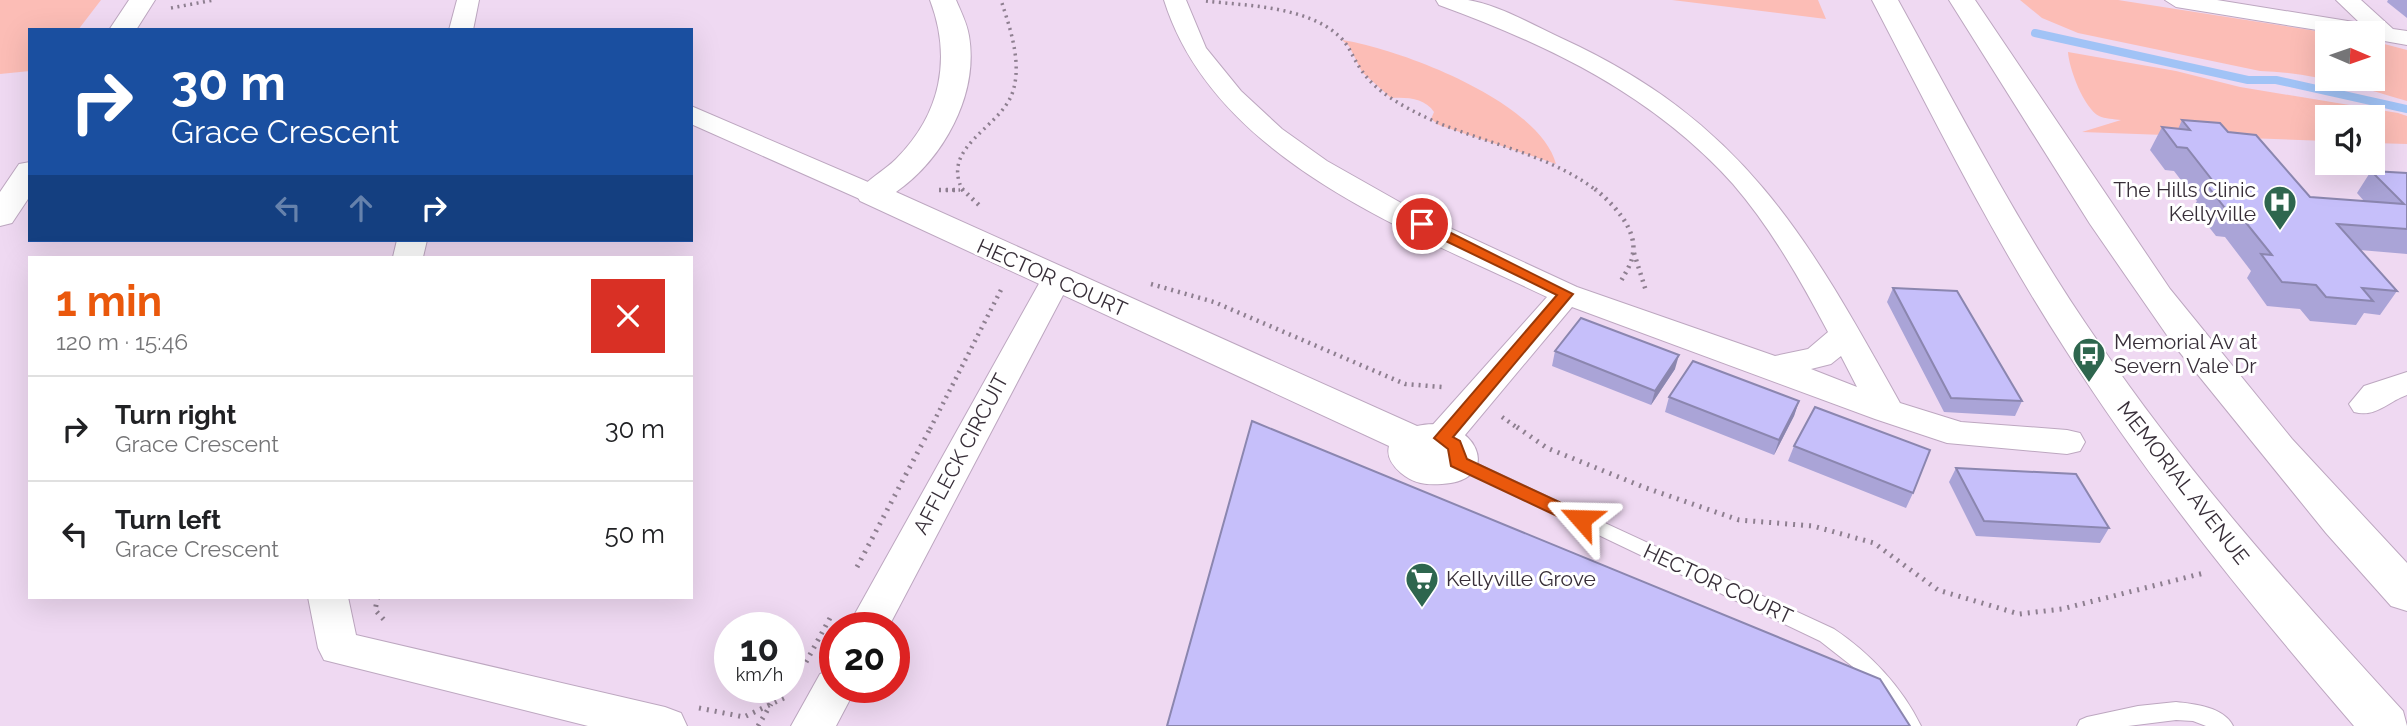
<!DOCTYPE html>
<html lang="en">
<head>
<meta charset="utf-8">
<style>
  :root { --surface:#fff; --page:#f6f6f6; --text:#202124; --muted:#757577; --line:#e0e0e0; --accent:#ea580c }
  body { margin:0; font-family:Raleway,sans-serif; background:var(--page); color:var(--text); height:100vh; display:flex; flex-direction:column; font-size:26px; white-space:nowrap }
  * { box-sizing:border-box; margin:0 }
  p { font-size:23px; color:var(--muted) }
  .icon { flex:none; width:38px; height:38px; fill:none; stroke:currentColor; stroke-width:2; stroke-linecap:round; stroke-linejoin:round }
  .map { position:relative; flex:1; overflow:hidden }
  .drawer { position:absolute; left:28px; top:256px; width:665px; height:343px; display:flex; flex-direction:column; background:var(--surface); border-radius:0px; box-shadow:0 7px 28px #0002 }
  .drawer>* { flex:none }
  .guide { position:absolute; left:28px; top:28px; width:665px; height:214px; border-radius:0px; box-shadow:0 7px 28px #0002; background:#1a4fa0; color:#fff; overflow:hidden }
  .needle { width:46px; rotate:92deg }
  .buttons { position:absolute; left:2315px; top:21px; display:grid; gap:14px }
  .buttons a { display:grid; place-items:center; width:70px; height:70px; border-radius:0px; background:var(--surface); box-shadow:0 7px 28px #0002; font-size:35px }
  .speed { position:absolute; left:714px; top:612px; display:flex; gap:14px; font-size:35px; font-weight:700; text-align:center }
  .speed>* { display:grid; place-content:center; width:91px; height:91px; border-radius:50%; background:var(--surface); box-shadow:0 7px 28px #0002; line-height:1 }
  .speed small { font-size:18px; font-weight:400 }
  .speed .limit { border:10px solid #d22; background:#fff; color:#111 }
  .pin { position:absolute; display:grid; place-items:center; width:60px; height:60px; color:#fff; margin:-30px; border:4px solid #fff; border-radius:50%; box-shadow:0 2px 7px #0007 }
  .me { position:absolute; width:77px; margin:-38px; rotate:295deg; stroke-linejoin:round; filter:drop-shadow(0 0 5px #0008) }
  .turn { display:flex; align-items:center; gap:24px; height:147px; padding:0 28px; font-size:32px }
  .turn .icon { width:91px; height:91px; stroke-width:2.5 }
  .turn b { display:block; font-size:49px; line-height:60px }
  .lanes { display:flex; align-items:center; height:66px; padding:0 28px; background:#0003; justify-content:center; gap:35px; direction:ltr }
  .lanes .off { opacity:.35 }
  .round { display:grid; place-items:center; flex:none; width:74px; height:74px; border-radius:0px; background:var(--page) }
  .summary { display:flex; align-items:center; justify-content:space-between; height:119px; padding:0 28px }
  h1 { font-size:42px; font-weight:700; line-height:52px; color:var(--accent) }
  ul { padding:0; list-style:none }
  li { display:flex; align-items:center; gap:21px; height:105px; padding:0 28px; border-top:2px solid var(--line) }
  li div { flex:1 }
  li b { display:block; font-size:26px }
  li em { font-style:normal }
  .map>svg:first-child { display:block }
  .green { fill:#fcbdb6 }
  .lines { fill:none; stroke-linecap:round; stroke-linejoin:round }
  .stream { stroke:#a1c3f6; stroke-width:8 }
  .lane-casing { stroke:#bda7c0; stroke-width:2 }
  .street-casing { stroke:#bda7c0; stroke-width:2 }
  .secondary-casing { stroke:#bda7c0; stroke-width:2 }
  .primary-casing { stroke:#bda7c0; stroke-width:2 }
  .path-far2 { stroke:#8e7f90; stroke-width:3.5; stroke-dasharray:2 4.5; stroke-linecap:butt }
  .path-far1 { stroke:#8e7f90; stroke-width:4.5; stroke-dasharray:2 5; stroke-linecap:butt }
  .path { stroke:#8e7f90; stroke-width:5; stroke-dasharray:2 6; stroke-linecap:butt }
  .lane { fill:#fff; fill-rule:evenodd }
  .street { fill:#fff; fill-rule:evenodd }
  .secondary { fill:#fff; fill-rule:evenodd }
  .primary { fill:#fff; fill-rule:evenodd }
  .wall { fill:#aaa4d7 }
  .shaded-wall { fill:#8b86af }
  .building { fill:#c6bffa; stroke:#8b86af; stroke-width:2 }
  .route { fill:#ea580c; stroke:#983908; stroke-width:2 }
  .labels { text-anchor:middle; stroke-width:6; stroke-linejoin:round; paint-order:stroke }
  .poi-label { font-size:21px; fill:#372e38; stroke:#fff; text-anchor:start }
  .street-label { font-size:21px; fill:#372e38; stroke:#fff }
</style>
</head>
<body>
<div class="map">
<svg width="2407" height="726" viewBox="0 0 2407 726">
  <rect width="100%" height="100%" fill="#efd9f2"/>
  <path class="green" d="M0,0H101L78,30H30V71L0,74Z
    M1672,0H1818L1826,19Z
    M2020,0H2118L2329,33L2328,79H2373V41L2407,50V101C2360,87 2309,72 2260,71L2078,33L2042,18Z
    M1342,40C1401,49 1540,102 1556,164L1439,125L1431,119L1434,112C1425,98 1407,97 1391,98L1362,72L1349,46Z
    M2068,52L2176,71L2240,87L2398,113L2407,116V144L2373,143V117H2328L2327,141L2082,132L2121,120C2114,119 2105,119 2099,116C2084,108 2069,69 2068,52Z"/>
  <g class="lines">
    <path class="stream" d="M2035,33L2248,80H2276L2407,109"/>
    <defs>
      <path id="lane" d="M1458,455L1834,629C1870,653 1902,687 1921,726H1900L1857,670L1820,641L1452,465L1449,461L1452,457Z
        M2176,702C2195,704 2224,707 2233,726H2206L2193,721L2176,720L2128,726H2077L2080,720L2087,717L2138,706Z"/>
      <path id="street" d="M457,0H479L473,30H449Z
        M1164,0H1186L1206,48L1241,91L1282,129L1327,161L1426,217L1577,287L1775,356L1808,349L1828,332C1801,281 1771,228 1733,184C1653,95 1549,45 1439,5L1436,0C1446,0 1458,0 1468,0C1499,5 1533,25 1561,38C1743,121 1807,236 1900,403L1961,422L2067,430L2080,433L2085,442L2080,451L2067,454L1947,443L1875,419L1572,307L1455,447L1442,450L1429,447L1424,438L1429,429L1547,297C1409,231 1214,160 1164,0ZM1841,356L1857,387L1811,369L1831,364Z
        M2165,0H2217L2360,23L2336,0H2361L2393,29L2407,31V45L2373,39V33H2336L2176,7Z
        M691,106L882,188L886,194L882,200L872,202L862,200L691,124Z
        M397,240H427L423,257H393Z
        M1056,271L1067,273L1071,280L888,628H847L1041,280L1045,273Z
        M2407,372V395C2387,402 2376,418 2354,412L2349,404L2364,386Z
        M308,597H348L356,635L665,707L681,713L687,726H588L324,660L318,648Z
        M835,669V688H856L836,726H791L820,674Z"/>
      <path id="secondary" d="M129,0H155L136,30H109Z
        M930,0H956C961,12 967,23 969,36C979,95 943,159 896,192L1417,426C1476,412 1506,481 1442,484C1426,485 1414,484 1401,473C1393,466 1386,457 1389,446L860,201L856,194C866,180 884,171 896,159C941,114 952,58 930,0Z
        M30,162V196L12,223L0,226V192L19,164Z"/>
      <path id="primary" d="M1872,0H1898C1962,116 2023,234 2099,343C2189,475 2295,593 2403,711L2407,726H2354C2251,606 2152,485 2067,352C1994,240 1934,119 1872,0Z
        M1949,0H1975L2170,289L2292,439L2407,563V611L2391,606L2326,533L2173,344L2090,224Z"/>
    </defs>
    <use href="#lane" class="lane-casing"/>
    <use href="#street" class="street-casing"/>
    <use href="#secondary" class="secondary-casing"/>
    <use href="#primary" class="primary-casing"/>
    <path class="path-far2" d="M1206,1C1248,6 1306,6 1339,36C1350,46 1353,59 1362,71C1375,90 1397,103 1417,113C1475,143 1544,150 1597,191
      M171,8L214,0
      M939,190H960
      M963,191C939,146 1002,128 1013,91C1022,62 1010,28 1001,0"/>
    <path class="path-far1" d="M962,189L981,207
      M1595,189C1612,203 1637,228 1633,253C1632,264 1625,273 1620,283
      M939,190H960
      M1634,253L1646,291
      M1151,284L1214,302L1405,384L1442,387
      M1502,417L1519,429
      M930,429L1003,286"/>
    <path class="path" d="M1517,427L1547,448L1646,488L1739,520L1813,526L1874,543L1938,590L2019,614L2062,609L2204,573
      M857,567L931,427
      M378,597L375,610L387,623
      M806,662L830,618
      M699,708L744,717L786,697
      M758,726L771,704"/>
    <use href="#lane" class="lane"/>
    <use href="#street" class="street"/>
    <use href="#secondary" class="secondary"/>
    <use href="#primary" class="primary"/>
  </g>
  <path class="wall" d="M2388,0H2407V18L2387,2Z
    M2182,120L2228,132L2310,197L2364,201L2357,193L2371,171L2407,173V254L2360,250L2397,291L2380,315L2364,313L2356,325L2310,321L2300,309L2267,306L2247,278L2251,271L2225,237L2216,236L2193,207L2197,201L2174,171L2165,170L2150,150L2162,127L2178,129Z
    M1893,288L2022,401L2015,416L1944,412L1887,302Z
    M1555,351L1675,369L1651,405L1552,366Z
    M1669,397L1799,401L1794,416L1774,455L1665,412Z
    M1794,446L1913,493L1906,508L1788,461Z
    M1956,468L2109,528L2100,543L1976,536L1949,482Z"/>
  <path class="shaded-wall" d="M1679,355L1675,369L1651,405L1655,391Z
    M1799,401L1794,416L1774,455L1779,440Z"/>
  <path class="building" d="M2182,120L2220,123L2228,132L2256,135L2310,197L2404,204L2371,171L2407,173V229L2337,224L2397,291L2362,288L2373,301L2326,297L2316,285L2282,282L2261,254L2272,255L2239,214L2229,213L2206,184L2216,185L2187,148L2177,147L2162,127L2190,130Z
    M1893,288L1957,291L2022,401L1951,398Z
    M1581,318L1679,355L1655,391L1555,351Z
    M1693,361L1799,401L1779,440L1669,397Z
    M1815,407L1930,450L1913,493L1794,446Z
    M1252,421L1880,679L1910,726H1167Z
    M1956,468L2076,474L2109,528L1984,521Z"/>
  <path class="route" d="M1417,221H1427L1573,294L1453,437L1460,441L1467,459L1587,515L1590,519L1587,524H1574L1451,466L1448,449L1434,438L1557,295L1417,227Z"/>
  <defs>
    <symbol id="hospital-pin" viewBox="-11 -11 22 30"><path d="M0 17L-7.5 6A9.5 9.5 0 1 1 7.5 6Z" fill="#2e664e" stroke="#fff"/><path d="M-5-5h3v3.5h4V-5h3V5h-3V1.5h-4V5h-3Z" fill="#fff"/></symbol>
    <symbol id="bus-pin" viewBox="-11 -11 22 30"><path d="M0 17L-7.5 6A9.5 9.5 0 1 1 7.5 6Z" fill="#2e664e" stroke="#fff"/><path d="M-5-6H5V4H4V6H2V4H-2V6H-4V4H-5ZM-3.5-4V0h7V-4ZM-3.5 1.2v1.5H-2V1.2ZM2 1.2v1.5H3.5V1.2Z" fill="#fff"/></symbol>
    <symbol id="supermarket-pin" viewBox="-11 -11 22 30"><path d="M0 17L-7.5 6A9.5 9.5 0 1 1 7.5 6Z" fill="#2e664e" stroke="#fff"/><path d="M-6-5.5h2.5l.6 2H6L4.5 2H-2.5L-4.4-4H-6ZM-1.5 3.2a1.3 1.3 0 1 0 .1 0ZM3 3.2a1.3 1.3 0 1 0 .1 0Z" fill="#fff"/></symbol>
  </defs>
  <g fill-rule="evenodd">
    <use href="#hospital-pin" x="2261" y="183" width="38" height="52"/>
    <use href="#bus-pin" x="2070" y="335" width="38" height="52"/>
    <use href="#supermarket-pin" x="1403" y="560" width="38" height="52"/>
  </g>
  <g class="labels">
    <g class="poi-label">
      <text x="2256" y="197" text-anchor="end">The Hills Clinic<tspan x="2256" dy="24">Kellyville</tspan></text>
      <text x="2114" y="349">Memorial Av at<tspan x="2114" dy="24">Severn Vale Dr</tspan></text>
      <text x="1446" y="586">Kellyville Grove</text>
    </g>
    <g class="street-label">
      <text transform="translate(1052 278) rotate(24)" y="7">HECTOR COURT</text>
      <text transform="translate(961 454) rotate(-62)" y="7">AFFLECK CIRCUIT</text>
      <text transform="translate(2183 483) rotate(52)" y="7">MEMORIAL AVENUE</text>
      <text transform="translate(1718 584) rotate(25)" y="7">HECTOR COURT</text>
    </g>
  </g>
</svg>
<div class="buttons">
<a><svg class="needle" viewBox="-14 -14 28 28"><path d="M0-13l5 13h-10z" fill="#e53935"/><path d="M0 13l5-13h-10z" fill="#757577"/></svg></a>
<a><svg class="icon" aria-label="sound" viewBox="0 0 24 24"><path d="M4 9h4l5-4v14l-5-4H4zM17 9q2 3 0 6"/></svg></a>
</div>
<div class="speed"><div>10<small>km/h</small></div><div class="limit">20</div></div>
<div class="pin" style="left:1422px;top:224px;background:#d93025"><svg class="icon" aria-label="arrive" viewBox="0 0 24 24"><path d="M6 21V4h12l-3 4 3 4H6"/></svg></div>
<svg class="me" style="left:1581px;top:519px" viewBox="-20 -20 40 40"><path d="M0-17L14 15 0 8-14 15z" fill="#ea580c" stroke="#fff" stroke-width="4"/></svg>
<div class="guide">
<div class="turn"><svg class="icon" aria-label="right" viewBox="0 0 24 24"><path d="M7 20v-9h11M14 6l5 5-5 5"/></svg><div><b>30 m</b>Grace Crescent</div></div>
<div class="lanes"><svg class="icon off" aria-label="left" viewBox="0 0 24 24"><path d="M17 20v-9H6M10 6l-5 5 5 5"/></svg><svg class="icon off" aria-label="ahead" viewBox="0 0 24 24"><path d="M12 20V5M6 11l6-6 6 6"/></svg><svg class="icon" aria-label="right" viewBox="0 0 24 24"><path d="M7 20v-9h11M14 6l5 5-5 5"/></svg></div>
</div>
<section class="drawer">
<div class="summary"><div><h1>1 min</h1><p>120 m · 15:46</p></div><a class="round" style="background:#d93025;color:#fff"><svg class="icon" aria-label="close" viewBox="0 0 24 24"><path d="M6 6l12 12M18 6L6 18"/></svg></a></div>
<ul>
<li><svg class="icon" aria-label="right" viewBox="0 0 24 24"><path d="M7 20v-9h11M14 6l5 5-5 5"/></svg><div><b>Turn right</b><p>Grace Crescent</p></div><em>30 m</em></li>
<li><svg class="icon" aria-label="left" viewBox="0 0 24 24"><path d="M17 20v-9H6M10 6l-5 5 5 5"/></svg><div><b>Turn left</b><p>Grace Crescent</p></div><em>50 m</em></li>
</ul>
</section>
</div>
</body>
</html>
